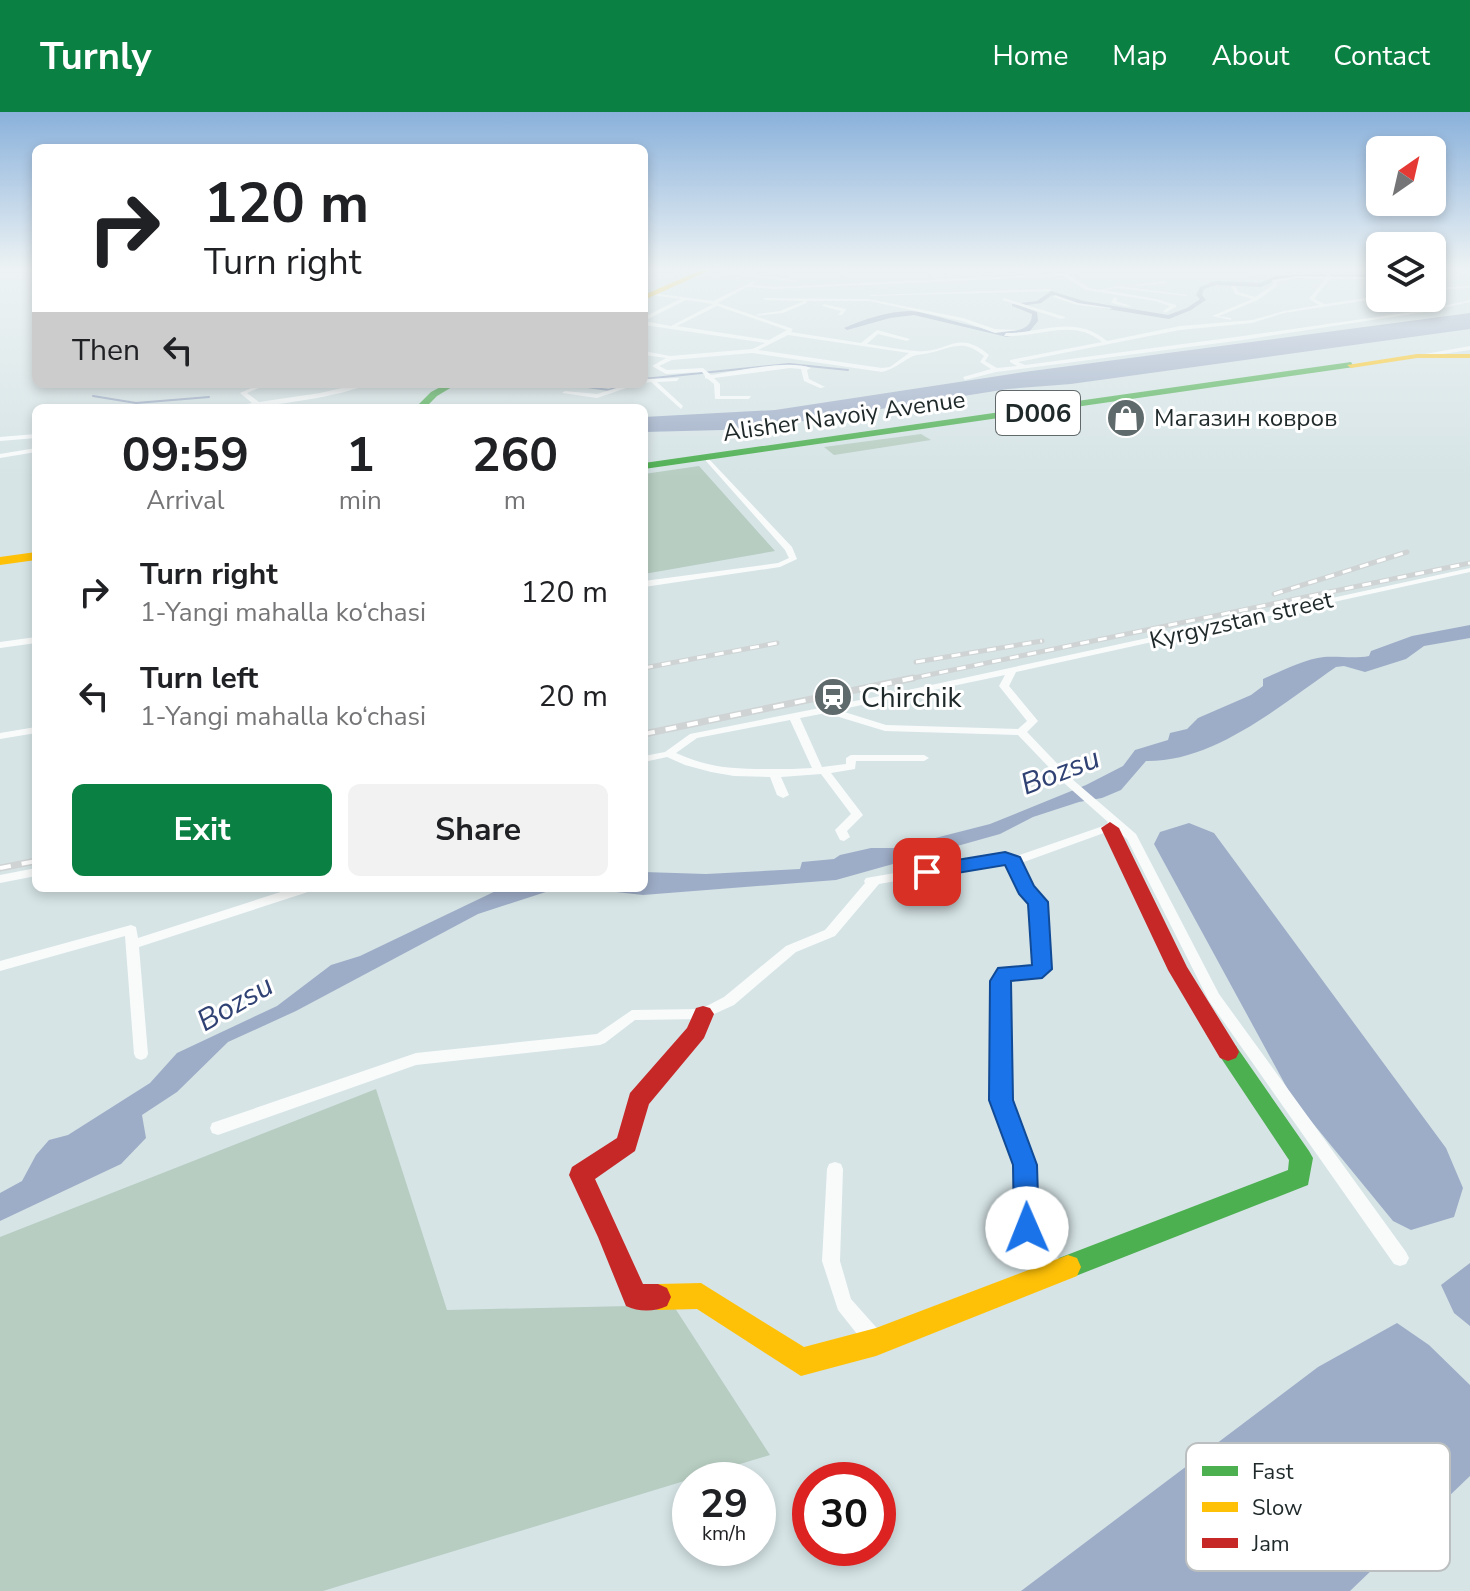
<!DOCTYPE html>
<html lang="en">
<head>
<meta charset="utf-8">
<style>
  :root { --surface:#fff; --page:#f2f2f2; --text:#202124; --muted:#757577; --accent:#0b8043 }
  body { margin:0; font-family:"Nunito Sans",sans-serif; background:var(--page); color:var(--text); height:100vh; display:flex; flex-direction:column; font-size:30px; white-space:nowrap }
  * { box-sizing:border-box; margin:0 }
  p { font-size:26px; color:var(--muted) }
  .icon { flex:none; width:44px; height:44px; fill:none; stroke:currentColor; stroke-width:2; stroke-linecap:round; stroke-linejoin:round }
  .map { position:relative; flex:1; overflow:hidden }
  .panel { position:absolute; left:32px; top:292px; width:616px; height:488px; display:flex; flex-direction:column; background:var(--surface); border-radius:12px; box-shadow:0 4px 12px #0003 }
  .panel>* { flex:none }
  .top-card { position:absolute; left:32px; top:32px; width:616px; height:244px; border-radius:12px; box-shadow:0 4px 12px #0003; background:#fff; color:var(--text); overflow:hidden }
  .needle { width:52px; rotate:34deg }
  .buttons { position:absolute; left:1366px; top:24px; display:grid; gap:16px }
  .buttons a { display:grid; place-items:center; width:80px; height:80px; border-radius:12px; background:var(--surface); box-shadow:0 4px 12px #0003; font-size:40px }
  .speed { position:absolute; left:672px; top:1350px; display:flex; gap:16px; font-size:40px; font-weight:700; text-align:center }
  .speed>* { display:grid; place-content:center; width:104px; height:104px; border-radius:50%; background:var(--surface); box-shadow:0 4px 12px #0003; line-height:1 }
  .speed small { font-size:20px; font-weight:400 }
  .speed .limit { border:12px solid #d22; background:#fff; color:#111 }
  .pin { position:absolute; display:grid; place-items:center; width:68px; height:68px; color:#fff; margin:-34px; border-radius:16px; box-shadow:0 4px 12px #0006 }
  .me { position:absolute; width:88px; margin:-44px; rotate:359deg; stroke-linejoin:round; filter:drop-shadow(0 0 6px #0008) }
  .turn { display:flex; align-items:center; gap:28px; height:168px; padding:0 40px; font-size:36px }
  .turn .icon { width:104px; height:104px; stroke-width:2.5 }
  .turn b { display:block; font-size:56px; line-height:68px }
  .then { display:flex; align-items:center; height:76px; padding:0 40px; background:#0003; gap:16px; font-size:30px }
  .eta { display:flex; justify-content:space-evenly; align-items:center; height:136px; text-align:center }
  .eta b { font-size:48px; font-weight:700; line-height:56px }
  .cta { display:flex; gap:16px; margin-top:auto; padding:16px 40px }
  .cta a { flex:1; height:92px; border-radius:12px; background:var(--accent); color:#fff; font-size:32px; font-weight:700; line-height:92px; text-align:center }
  .cta a+a { background:var(--page); color:var(--text) }
  ul { padding:0; list-style:none }
  li { display:flex; align-items:center; gap:24px; height:104px; padding:0 40px }
  li div { flex:1 }
  li b { display:block; font-size:30px }
  li em { font-style:normal }
  header { display:flex; align-items:center; gap:48px; box-sizing:border-box; height:112px; padding:0 40px; background:var(--accent); color:#fff }
  header strong { font-size:38px }
  nav { display:flex; gap:44px; margin-inline-start:auto; font-size:28px }
  .map>svg:first-child { display:block }
  .green { fill:#b7cdc1 }
  .water { fill:#9eadc7 }
  .lines { fill:none; stroke-linecap:round; stroke-linejoin:round }
  .stream { stroke:#9eadc7; stroke-width:2 }
  .canal { fill:#9eadc7; fill-rule:evenodd }
  .street { fill:#f9fbfb; fill-rule:evenodd }
  .fast { fill:#4caf50; fill-rule:evenodd }
  .slow { fill:#ffc107; fill-rule:evenodd }
  .jam { fill:#c62828; fill-rule:evenodd }
  .rail-far1-casing { stroke:#cfd3d3; stroke-width:5 }
  .rail-casing { stroke:#cfd3d3; stroke-width:7 }
  .rail-far1 { stroke:#fff; stroke-width:3; stroke-dasharray:9; stroke-linecap:butt }
  .rail { stroke:#fff; stroke-width:4; stroke-dasharray:11; stroke-linecap:butt }
  .route { fill:#1a73e8; stroke:#114b97; stroke-width:2 }
  .labels { text-anchor:middle; stroke-width:6; stroke-linejoin:round; paint-order:stroke }
  .far-street-label { font-size:24px; fill:#1f292a; stroke:#fff }
  .far-poi-label { font-size:24px; fill:#1f292a; stroke:#fff; text-anchor:start }
  .shield { fill:#fff; stroke:#62696a; stroke-width:2 }
  .shield-label { font-size:26px; font-weight:bold; fill:#1f292a }
  .poi-label { font-size:28px; fill:#1f292a; stroke:#fff; text-anchor:start }
  .water-label { font-size:30px; font-style:italic; fill:#2f4273; stroke:#fff }
  .key { fill:#fff; stroke:#bcbfbf; stroke-width:2 }
  .key-label { font-size:22px; fill:#1f292a }
</style>
</head>
<body>
<header>
<strong>Turnly</strong>
<nav><a>Home</a><a>Map</a><a>About</a><a>Contact</a></nav>
</header>
<div class="map">
<svg width="1470" height="1479" viewBox="0 0 1470 1479">
  <rect width="100%" height="100%" fill="#d6e4e6"/>
  <path class="green" d="M921,322L931,328L834,343L824,335Z
    M699,354L775,439L644,462V362Z
    M376,977L447,1198L673,1193L770,1343L323,1479H0V1125Z"/>
  <path class="water" d="M1470,201V217L1071,272L1008,277L804,309L722,318L644,320V305L775,298L1024,260Z
    M1470,513V526L1424,534L1406,547L1365,560L1344,554L1336,555C1282,592 1215,650 1146,649L1121,678L1102,686L1079,690L1033,705L1000,722L836,768L643,783L581,776H644V760L706,762L800,757L802,750L834,747L840,743L871,736H896L990,712L1086,673L1123,654L1135,638L1168,628L1170,621L1187,617L1198,606L1251,583L1263,574V567C1281,559 1305,547 1324,545C1340,544 1354,547 1369,544L1371,539L1412,524Z
    M1189,711L1214,721L1446,1036L1463,1076L1454,1105L1411,1118L1393,1109L1293,987L1154,732L1160,720Z
    M502,776H558L478,802L296,899L228,930L177,980L142,1003L146,1026L121,1052L0,1109V1081L22,1069L36,1043L49,1028L68,1023L150,971L177,941L277,894L331,853L360,844Z
    M1470,1151V1214L1454,1201L1441,1173Z
    M1397,1211L1429,1233L1470,1273V1364L1350,1479H1021L1318,1255Z"/>
  <g class="lines">
    <path class="stream" d="M644,267L789,252L848,258
      M580,274L609,278L627,272
      M93,284L136,291L209,285"/>
    <path class="canal" d="M1325,162L1327,165L1277,168L1261,175L1216,173L1204,177L1202,183L1206,188L1191,198L1169,207L1083,193L1052,183L1041,191L1021,194L1037,200L1038,209L1029,220L1007,225L914,203L890,206L847,218L844,216C862,208 889,199 910,199C934,199 1032,242 1032,202L1012,194V192L1037,189L1051,179L1084,189L1168,203L1187,196L1200,187L1196,183L1200,175L1215,169L1260,171L1276,164Z
      M1332,162L1380,163V167L1330,165Z"/>
    <path class="street" d="M706,158H721L798,169L796,170Z
      M845,158H850L846,161L844,160Z
      M1074,158H1083L1068,162L1089,176L1100,178L1118,174L1188,183L1186,184L1118,176L1104,178L1156,187L1176,193V195L1165,201L1163,199L1170,194L1155,189L1086,178L1063,164L775,177L747,175L718,191L793,217L791,220L861,231L877,218L910,227L907,229L878,222L867,232C883,234 901,238 917,239C948,242 957,216 989,243L985,249L997,256L1017,254L1010,250V248L1102,230C1073,205 1038,226 1004,224L1006,221C1043,221 1075,202 1107,229L1180,214L1252,208L1284,199L1319,193L1309,187L1325,167L1298,166L1276,170L1277,174L1258,188L1219,204L1231,206V208L1212,204L1252,187L1235,182L1231,174H1235L1239,180L1255,185L1273,173L1272,168L1298,164L1380,165V167H1330L1314,187L1325,192L1380,184L1382,186L1284,201L1252,211L1180,218L1018,250L1025,253L1243,224L1425,198L1470,188V190L1425,200L1243,228L996,260L965,268L963,265L991,257L980,250L984,244C963,226 952,236 929,241C922,243 916,242 911,245C900,251 894,257 882,260L752,241L672,248L659,254L667,258L703,256L711,263C736,259 789,247 811,256L807,258L809,267L825,275L820,276L804,269L801,257L790,256L714,266L720,272V284H751L749,287H715L714,272L708,267L705,266V264L702,260L666,262L652,254L666,246L644,243V239L670,244L752,237L765,231L644,213V209L671,214L713,192L686,188L644,209V205L680,187L651,183L653,181L713,189L754,169L756,170L752,173L775,175L1060,162ZM717,194L787,218L769,228L677,214ZM788,223L909,241L890,255L882,256L758,238Z
      M1209,158L1287,161L1285,162Z
      M1463,158L1470,161V164L1459,159Z
      M1165,169L1167,171L1137,174L1135,173Z
      M1470,174V176L1432,178V176Z
      M1050,177L1052,179L869,184L871,183Z
      M1055,183L1078,191L1112,196L1110,197L1077,193L1053,185Z
      M1114,185L1118,186L1116,189L1131,194L1129,195L1111,191Z
      M763,186L869,187L963,206L995,217L1018,218L995,221L962,209L869,189H806L807,191L783,201L756,204L758,202L780,199L804,189L765,188Z
      M1004,186L1065,205V206L1061,207L1002,188Z
      M824,192L846,197V198L842,203H838L841,199L822,194Z
      M1470,234V238L1422,245L1419,243Z
      M679,266L677,269L657,270L683,294L681,297L651,270L644,271V267Z
      M260,272H268L247,281L259,290L320,281L359,272H369C335,286 261,296 225,296L252,291L240,281Z
      M629,272H638L597,286L562,281L565,279L597,282Z
      M36,322V326L0,329V325Z
      M36,336V340L0,346V342Z
      M708,346L792,435L797,447L780,455L644,475V469L778,451L789,446L785,438L706,349V347Z
      M1470,456V460L1016,560L1009,574L1038,609L1027,620L1072,667L1136,722L1219,882L1406,1140L1409,1146L1406,1152L1400,1154L1394,1152L1209,889L1127,727L1115,717L1021,751L1031,776L1044,790L1049,857C1039,869 1024,866 1009,866L1007,869L1009,988L1033,1053L1035,1114L1066,1158L1063,1164L1057,1166L1051,1164L1019,1116L1017,1053L993,988V869L1000,857L1035,855L1032,791L1020,778L1009,752L1004,750L879,772L835,824L796,840L734,893L703,907L635,908L605,931L600,933L416,953L218,1023L212,1021L210,1016L212,1011L416,941L597,922L632,898L701,897L724,885L786,834L825,818L865,771L864,769L866,766L1005,742L1014,745L1106,713L1108,710L1064,671L1018,623L885,619L826,601L800,606L822,655L846,652V646L851,643H924L929,646L924,649H856L855,657L831,661L863,703L847,719L850,725L844,729L840,728L835,718L851,702L821,662L781,665L789,683L783,686L777,683L770,665L734,664L711,660L685,653L667,645L644,650V644L665,640L690,622L885,583ZM1005,563L999,574L1027,609L1018,617L886,613L838,598ZM790,608L812,656C799,657 786,657 774,657C737,657 711,657 676,641L697,626Z
      M36,525V531L0,536V530Z
      M36,615V621L0,627V621Z
      M36,756V764L0,771V763Z
      M293,776H313L311,779L139,835L148,942L146,946L141,948L136,946L134,942L125,824L0,859V849L131,813L136,815L138,826Z
      M835,1050L841,1052L843,1057L840,1149L851,1187L883,1223L885,1230L883,1237L876,1239L869,1237L838,1198L822,1149L827,1057L829,1052Z"/>
    <path class="fast" d="M1351,250L1354,255L644,357V351Z
      M446,272H457L437,284L425,296H415L431,280Z
      M1228,931L1236,934L1309,1039L1313,1046L1308,1073L1068,1167L1059,1164L1055,1155L1059,1146L1288,1058L1289,1048L1217,940L1220,934Z"/>
    <path class="slow" d="M701,158H710L644,188V183Z
      M1417,242H1470V246H1417L1351,256L1347,253Z
      M36,440V448L0,453V445Z
      M1068,1143L1077,1146L1081,1155L1077,1164L876,1244L801,1264L697,1197L658,1198L649,1194L645,1185L649,1176L658,1172L701,1171L804,1235L876,1216Z"/>
    <path class="jam" d="M1110,710L1119,716L1187,855L1236,934L1239,940L1236,946L1228,949L1220,946L1168,858L1101,716Z
      M703,894L710,896L714,902L704,926L649,992L635,1039L595,1067L643,1172H658L667,1176L671,1185L667,1194C654,1200 639,1200 626,1194L598,1125L569,1063L572,1055L617,1026L630,981L687,916L696,896Z"/>
    <defs>
      <path id="rail-far1" d="M1274,482L1407,440
        M916,550L1042,529
        M644,556L777,531
        M904,568L1470,451"/>
      <path id="rail" d="M644,622L913,566
        M0,756L36,749"/>
    </defs>
    <use href="#rail-far1" class="rail-far1-casing"/>
    <use href="#rail" class="rail-casing"/>
    <use href="#rail-far1" class="rail-far1"/>
    <use href="#rail" class="rail"/>
  </g>
  <linearGradient id="sky" x2="0" y2="1"><stop stop-color="#8ab1db"/><stop offset="0.43" stop-color="#edf3f4"/><stop offset="1" stop-color="#edf3f4" stop-opacity="0"/></linearGradient>
  <rect width="1470" height="365" fill="url(#sky)"/>
  <path class="route" d="M1005,740L1020,745L1034,774L1048,790L1052,857L1042,866L1011,869L1013,988L1037,1053L1039,1116L1036,1124L1027,1128L1018,1124L1014,1116L1013,1053L989,988L990,869L998,856L1032,853L1028,792L1019,782L1005,753L927,766L918,760L927,753Z"/>
  <defs>
    <symbol id="shop-disc" viewBox="-11 -11 22 22"><circle r="9.5" fill="#5f6a6c" stroke="#fff"/><path d="M-5-2.5h2.3a2.7 3.5 0 0 1 5.4 0H5L5.5 6h-11ZM-1.5-2.5h3a1.5 2.3 0 0 0-3 0Z" fill="#fff"/></symbol>
    <symbol id="station-disc" viewBox="-11 -11 22 22"><circle r="9.5" fill="#5f6a6c" stroke="#fff"/><path d="M-3-6H3Q5-6 5-4V2Q5 4 3 4L4.5 6H3L1.5 4h-3L-3 6H-4.5L-3 4Q-5 4-5 2V-4Q-5-6-3-6ZM-3.5-4v3h7v-3ZM-3.5 1v1.5H-2V1ZM2 1v1.5H3.5V1Z" fill="#fff"/></symbol>
  </defs>
  <g fill-rule="evenodd">
    <use href="#shop-disc" x="1104" y="284" width="44" height="44"/>
    <use href="#station-disc" x="811" y="563" width="44" height="44"/>
  </g>
  <g class="labels">
    <g class="far-street-label">
      <text transform="translate(844 304) rotate(-8)" y="8">Alisher Navoiy Avenue</text>
      <text transform="translate(1241 508) rotate(-13)" y="8">Kyrgyzstan street</text>
    </g>
    <g class="far-poi-label">
      <text x="1154" y="314">Магазин ковров</text>
    </g>
    <rect class="shield" x="996" y="279" width="84" height="44" rx="6"/>
    <g class="shield-label">
      <text x="1038" y="310">D006</text>
    </g>
    <g class="poi-label">
      <text x="861" y="595">Chirchik</text>
    </g>
    <g class="water-label">
      <text transform="translate(1060 659) rotate(-21)" y="10">Bozsu</text>
      <text transform="translate(235 891) rotate(-30)" y="10">Bozsu</text>
    </g>
  </g>
  <rect x="1186" y="1331" width="264" height="128" rx="12" class="key"/>
  <rect x="1202" y="1354" width="36" height="10" fill="#4caf50"/>
  <rect x="1202" y="1390" width="36" height="10" fill="#ffc107"/>
  <rect x="1202" y="1426" width="36" height="10" fill="#c62828"/>
  <g class="key-label">
    <text x="1252" y="1367">Fast</text>
    <text x="1252" y="1403">Slow</text>
    <text x="1252" y="1439">Jam</text>
  </g>
</svg>
<div class="buttons">
<a><svg class="needle" viewBox="-14 -14 28 28"><path d="M0-13l5 13h-10z" fill="#e53935"/><path d="M0 13l5-13h-10z" fill="#757577"/></svg></a>
<a><svg class="icon" aria-label="layers" viewBox="0 0 24 24"><path d="M12 4l9 5-9 5-9-5zM3 14l9 5 9-5"/></svg></a>
</div>
<div class="speed"><div>29<small>km/h</small></div><div class="limit">30</div></div>
<div class="pin" style="left:927px;top:760px;background:#d93025"><svg class="icon" aria-label="arrive" viewBox="0 0 24 24"><path d="M6 21V4h12l-3 4 3 4H6"/></svg></div>
<svg class="me" style="left:1027px;top:1116px" viewBox="-20 -20 40 40"><circle r="19" fill="#fff"/><path d="M0-13L10 11 0 6-10 11z" fill="#1a73e8"/></svg>
<div class="top-card">
<div class="turn"><svg class="icon" aria-label="right" viewBox="0 0 24 24"><path d="M7 20v-9h11M14 6l5 5-5 5"/></svg><div><b>120 m</b>Turn right</div></div>
<div class="then">Then<svg class="icon" aria-label="left" viewBox="0 0 24 24"><path d="M17 20v-9H6M10 6l-5 5 5 5"/></svg></div>
</div>
<section class="panel">
<div class="eta">
<div><b>09:59</b><p>Arrival</p></div>
<div><b>1</b><p>min</p></div>
<div><b>260</b><p>m</p></div>
</div>
<ul>
<li><svg class="icon" aria-label="right" viewBox="0 0 24 24"><path d="M7 20v-9h11M14 6l5 5-5 5"/></svg><div><b>Turn right</b><p>1-Yangi mahalla ko‘chasi</p></div><em>120 m</em></li>
<li><svg class="icon" aria-label="left" viewBox="0 0 24 24"><path d="M17 20v-9H6M10 6l-5 5 5 5"/></svg><div><b>Turn left</b><p>1-Yangi mahalla ko‘chasi</p></div><em>20 m</em></li>
</ul>
<div class="cta"><a>Exit</a><a>Share</a></div>
</section>
</div>
</body>
</html>
